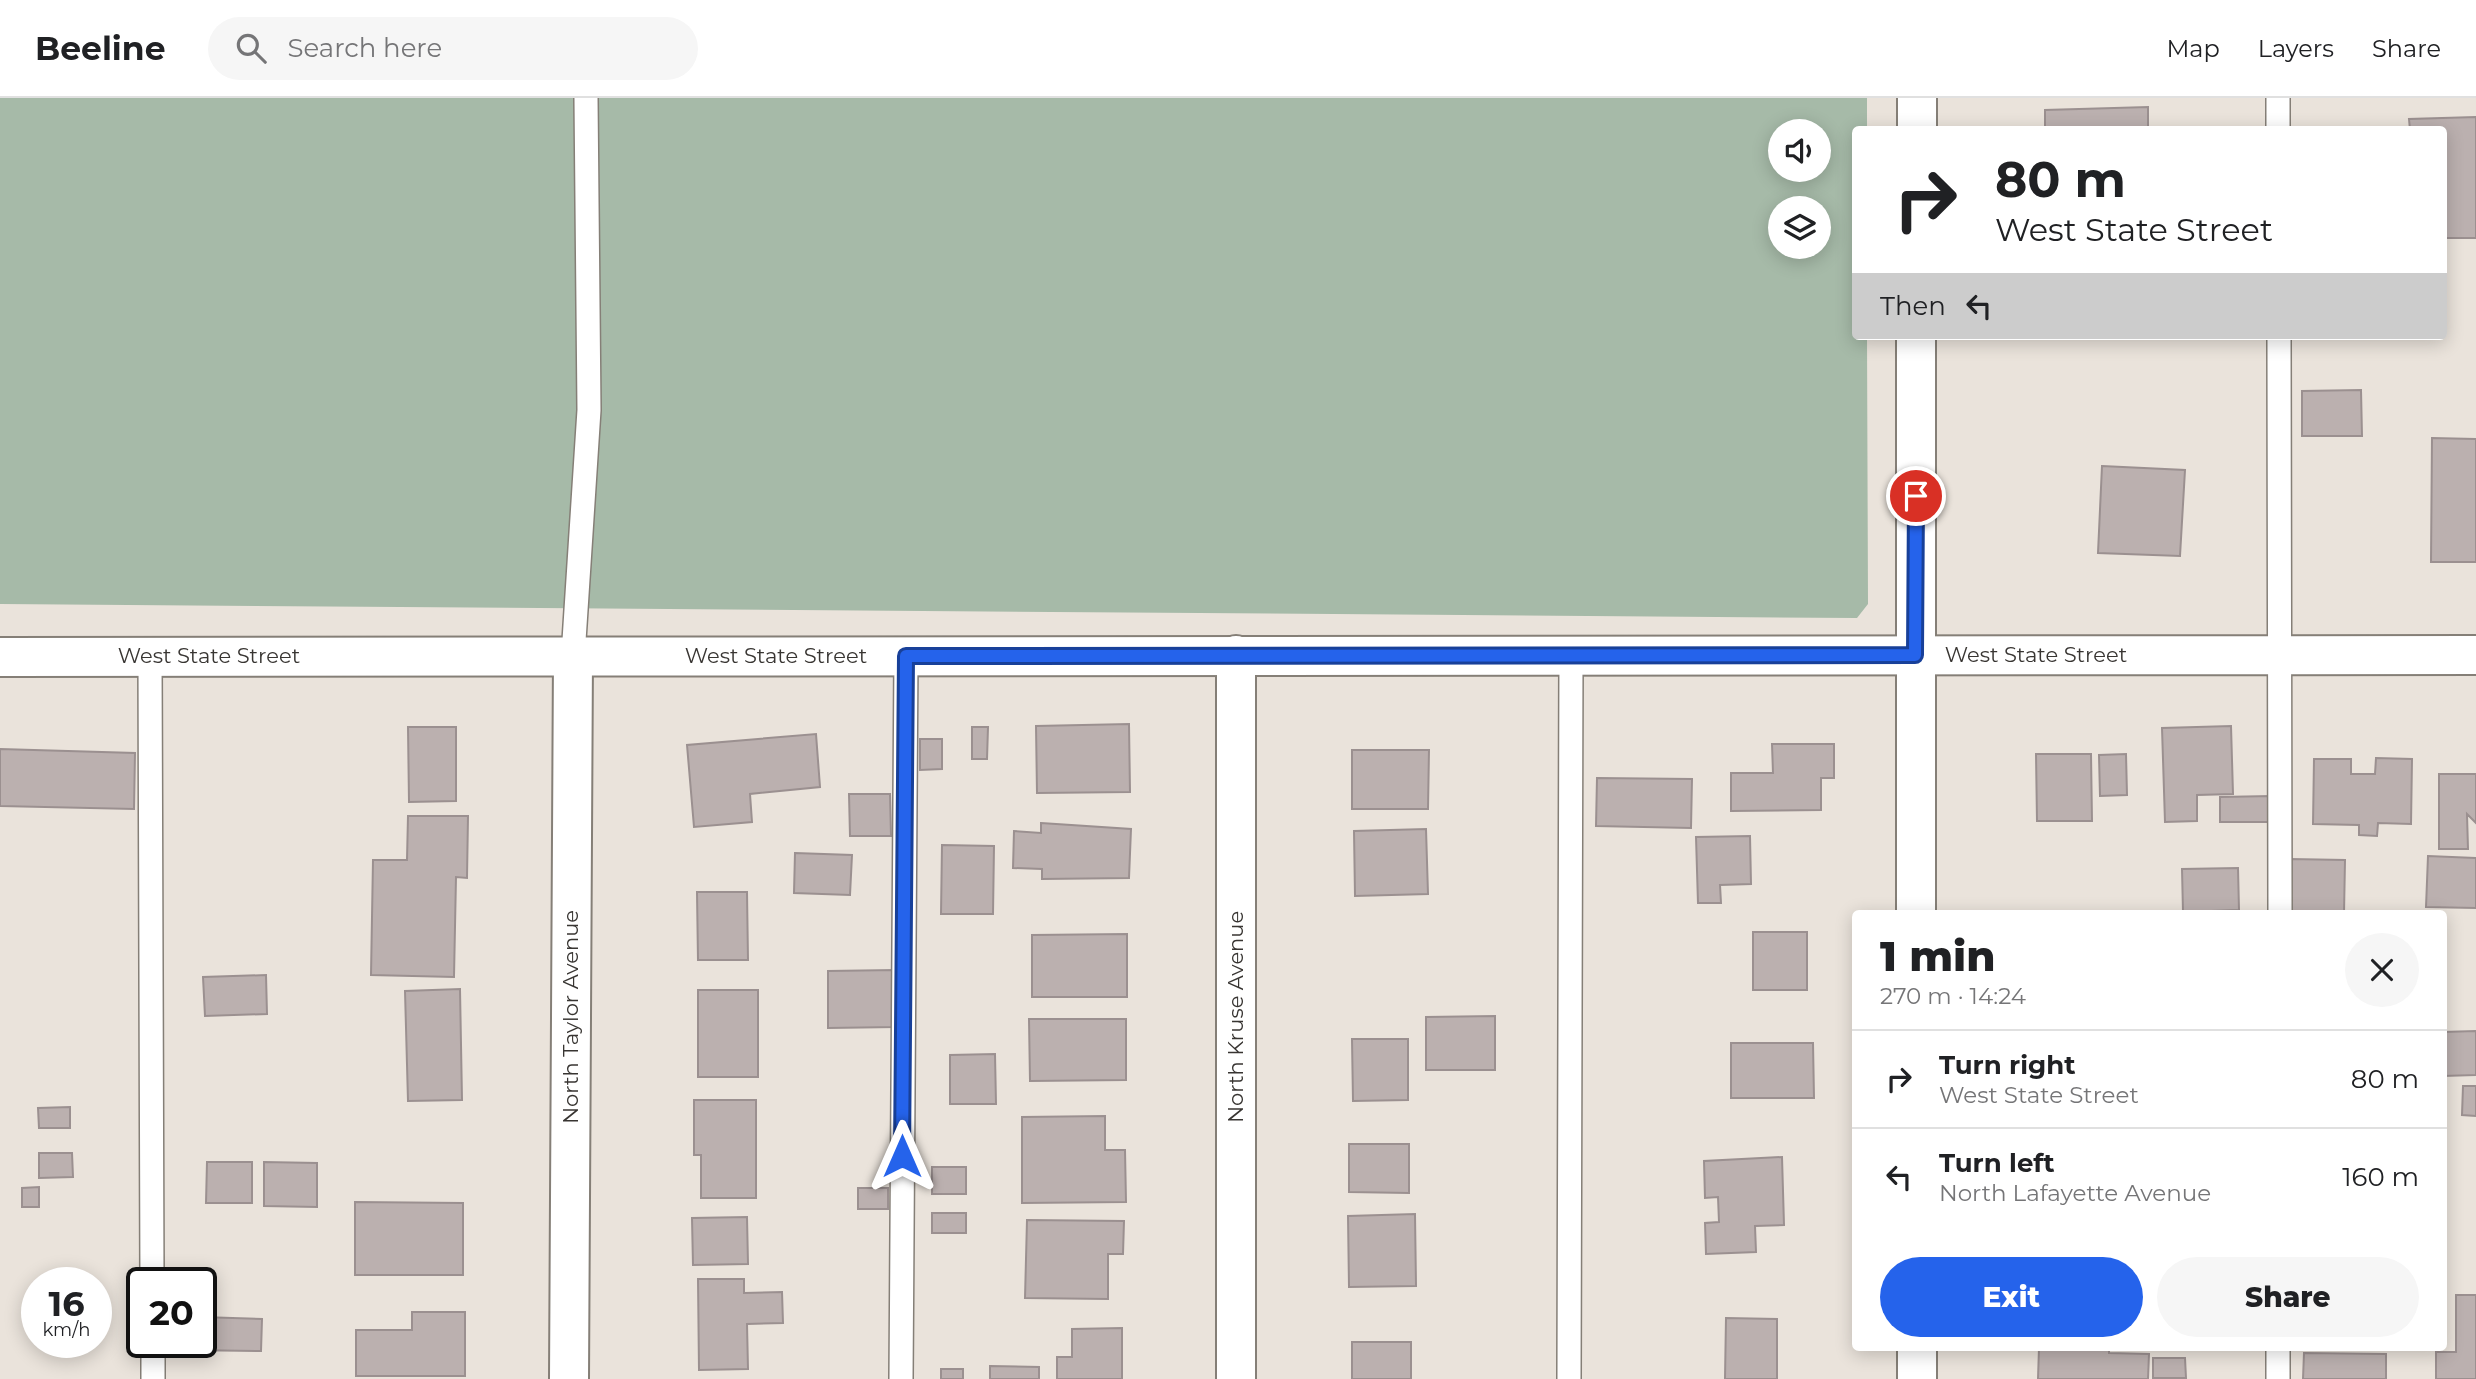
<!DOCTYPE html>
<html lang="en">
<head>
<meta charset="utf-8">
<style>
  :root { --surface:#fff; --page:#f6f6f6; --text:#202124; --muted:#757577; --line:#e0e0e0; --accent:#2563eb }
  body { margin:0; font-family:Montserrat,sans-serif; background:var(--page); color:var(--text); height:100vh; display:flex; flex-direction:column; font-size:26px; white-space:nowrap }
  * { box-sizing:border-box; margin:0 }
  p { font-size:23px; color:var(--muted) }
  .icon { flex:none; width:38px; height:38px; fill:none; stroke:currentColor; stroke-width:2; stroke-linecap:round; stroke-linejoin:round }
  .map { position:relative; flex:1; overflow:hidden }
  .sheet { position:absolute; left:1852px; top:812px; width:595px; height:441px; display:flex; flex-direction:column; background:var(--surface); border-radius:7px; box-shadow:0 4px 18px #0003 }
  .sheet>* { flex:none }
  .top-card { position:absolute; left:1852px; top:28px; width:595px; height:214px; border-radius:7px; box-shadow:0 4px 18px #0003; background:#fff; color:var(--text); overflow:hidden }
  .tools { position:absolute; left:1768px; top:21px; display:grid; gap:14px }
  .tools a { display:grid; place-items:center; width:63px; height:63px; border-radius:50%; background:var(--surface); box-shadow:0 4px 18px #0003; font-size:35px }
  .speed { position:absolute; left:21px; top:1169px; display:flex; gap:14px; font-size:35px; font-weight:700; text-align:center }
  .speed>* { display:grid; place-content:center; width:91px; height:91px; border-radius:50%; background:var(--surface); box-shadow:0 4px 18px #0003; line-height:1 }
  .speed small { font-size:18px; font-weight:400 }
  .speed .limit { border:4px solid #111; border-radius:10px; background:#fff; color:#111 }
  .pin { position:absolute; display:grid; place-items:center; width:60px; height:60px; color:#fff; margin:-30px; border:4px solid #fff; border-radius:50%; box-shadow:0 2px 7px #0007 }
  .me { position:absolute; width:77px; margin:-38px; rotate:0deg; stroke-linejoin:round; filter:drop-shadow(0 0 5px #0008) }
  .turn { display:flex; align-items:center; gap:24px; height:147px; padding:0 28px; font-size:32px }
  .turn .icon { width:91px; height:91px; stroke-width:2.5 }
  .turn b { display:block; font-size:49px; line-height:60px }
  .then { display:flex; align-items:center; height:66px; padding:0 28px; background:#0003; gap:14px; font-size:26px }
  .round { display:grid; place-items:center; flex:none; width:74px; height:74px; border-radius:37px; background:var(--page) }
  .head { display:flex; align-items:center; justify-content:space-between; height:119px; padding:0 28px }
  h1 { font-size:42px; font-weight:800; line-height:52px }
  .button { display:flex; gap:14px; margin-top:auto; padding:14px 28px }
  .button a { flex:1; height:80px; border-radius:42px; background:var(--accent); color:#fff; font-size:28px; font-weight:800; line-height:80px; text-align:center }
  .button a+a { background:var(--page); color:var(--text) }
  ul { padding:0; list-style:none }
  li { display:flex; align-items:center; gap:21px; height:98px; padding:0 28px; border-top:2px solid var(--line) }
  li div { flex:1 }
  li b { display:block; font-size:26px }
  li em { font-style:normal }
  header { display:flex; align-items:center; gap:42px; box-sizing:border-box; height:98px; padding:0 35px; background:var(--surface); border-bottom:2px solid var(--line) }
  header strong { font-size:33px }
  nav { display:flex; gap:38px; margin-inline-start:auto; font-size:24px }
  .search { width:490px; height:63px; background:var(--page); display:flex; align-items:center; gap:18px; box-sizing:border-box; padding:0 24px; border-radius:38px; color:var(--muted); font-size:26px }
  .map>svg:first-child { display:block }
  .green { fill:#a6baa8; fill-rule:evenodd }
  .building { fill:#bbb0af; stroke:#9b9090; stroke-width:2 }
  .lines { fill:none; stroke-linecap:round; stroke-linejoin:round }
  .service-casing { stroke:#857f77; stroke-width:26 }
  .minor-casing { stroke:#857f77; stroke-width:42 }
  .tertiary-casing { stroke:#857f77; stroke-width:42 }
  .service { stroke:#fff; stroke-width:23 }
  .minor { stroke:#fff; stroke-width:38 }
  .tertiary { stroke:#fff; stroke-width:38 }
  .route-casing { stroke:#184099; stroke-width:18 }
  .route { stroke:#2563eb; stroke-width:12 }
  .labels { text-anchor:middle; stroke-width:5; stroke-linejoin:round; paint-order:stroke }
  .street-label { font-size:21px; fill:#383532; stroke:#fff }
</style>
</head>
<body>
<header>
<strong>Beeline</strong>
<div class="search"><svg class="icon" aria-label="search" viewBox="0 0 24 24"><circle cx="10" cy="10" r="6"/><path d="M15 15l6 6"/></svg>Search here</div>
<nav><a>Map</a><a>Layers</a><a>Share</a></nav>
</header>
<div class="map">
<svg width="2476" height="1281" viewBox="0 0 2476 1281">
  <rect width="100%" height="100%" fill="#eae3db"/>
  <path class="green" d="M0,0H1867V31L1855,32V238H1867L1868,506L1857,520L0,506ZM1780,33H1818V72H1780ZM1780,110H1818V149H1780Z"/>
  <path class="building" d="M2148,9V32H2045V12Z
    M2476,19V140H2443V32H2410L2409,21Z
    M2361,292L2362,338H2302V293Z
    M2432,340L2476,341V464H2431Z
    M2102,368L2185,372L2180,458L2098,455Z
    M1129,626L1130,694L1037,695L1036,628Z
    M2231,628L2233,696L2197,697V723L2165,724L2162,630Z
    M408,629H456V703L409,704Z
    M972,629H988L987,661H972Z
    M816,636L820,689L750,696L752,724L694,729L687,647Z
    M920,641H942V671L920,672Z
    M1772,646H1834V680H1821V712L1731,713V675H1773Z
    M0,651L135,655L134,711L0,708Z
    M1352,652H1429L1428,711H1352Z
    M2036,656H2091L2092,723H2037Z
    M2126,656L2127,697L2100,698L2099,657Z
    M2376,660L2412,661L2411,726L2378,725L2377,738L2359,737V727L2313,726L2314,661H2351V676H2375Z
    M2439,676H2476V725L2467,716L2468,751H2439Z
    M1597,680L1692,681L1691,730L1596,728Z
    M849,696H890L891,738H850Z
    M2271,698L2272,724H2220V699Z
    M408,718H468L467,780L456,779L454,879L371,877L373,762H407Z
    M1041,725L1131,731L1129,780L1042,781V771L1013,770L1014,733L1041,735Z
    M1426,731L1428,796L1355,798L1354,733Z
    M1750,738L1751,786L1720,787L1721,805H1698L1696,739Z
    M942,747L994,748L993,816H941Z
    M795,755L852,757L850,797L794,795Z
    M2428,758L2476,760V810L2426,809Z
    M2290,761L2345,762L2344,816H2289Z
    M2238,770L2239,812L2183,814L2182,771Z
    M697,794H747L748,862H698Z
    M1753,834H1807V892H1753Z
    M1127,836V899H1032V837Z
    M895,872L896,929L828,930V873Z
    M266,877L267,916L205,918L203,879Z
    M460,891L462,1002L408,1003L405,893Z
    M698,892H758V979H698Z
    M1495,918V972H1426V919Z
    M1029,921H1126V982L1030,983Z
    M2476,933V977L2443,978V934Z
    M1352,941H1408V1002L1353,1003Z
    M1731,945H1813L1814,1000H1731Z
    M995,956L996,1006H950V957Z
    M2463,988H2476V1018L2462,1017Z
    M694,1002H756V1100H701V1057H694Z
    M70,1009V1030H39L38,1010Z
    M1105,1018V1052H1125L1126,1104L1022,1105V1019Z
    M1349,1046H1409V1095L1349,1094Z
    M39,1055H72L73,1079L39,1080Z
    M1782,1059L1784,1127L1755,1128L1756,1154L1706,1156L1705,1125L1719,1124L1718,1099L1705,1100L1704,1063Z
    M207,1064H252V1105H206Z
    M264,1064L317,1065V1109L264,1108Z
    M932,1069H966V1096H932Z
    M39,1089V1109H22V1090Z
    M858,1090H888V1111H858Z
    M355,1104L463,1105V1177H355Z
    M932,1115H966V1135H932Z
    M1415,1116L1416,1188L1349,1189L1348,1118Z
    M747,1119L748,1166L693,1167L692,1120Z
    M1027,1122L1124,1123L1123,1156H1108V1201L1025,1200Z
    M698,1181H744V1195L782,1194L783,1225L747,1226L748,1271L699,1272Z
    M2456,1197H2476V1281H2436V1254H2456Z
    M412,1214H465V1278H356V1232H412Z
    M201,1219L262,1221L261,1253L187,1252V1244H201Z
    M1726,1220L1777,1221V1281H1725Z
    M1122,1230V1281H1057V1259H1072V1231Z
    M1352,1244H1411V1281H1352Z
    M2039,1250H2109V1255L2149,1256L2148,1281H2038Z
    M2304,1255L2386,1256V1281H2303Z
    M2153,1260H2185L2186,1280H2153Z
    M990,1268L1039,1269V1281H990Z
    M941,1271H963V1281H941Z"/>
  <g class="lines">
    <defs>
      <path id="service" d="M2278,0V32
        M2279,238L2280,816
        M150,558L152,1185
        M573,558L589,312L586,0
        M153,1244V1281
        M901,1281L906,558
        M1569,1281L1571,557
        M2278,1281V1250"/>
      <path id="minor" d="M1917,32V0
        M1916,816V238
        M1917,1250V1281
        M569,1281L573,558
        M1236,1281V557"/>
      <path id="tertiary" d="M0,559L2476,557"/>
    </defs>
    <use href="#service" class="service-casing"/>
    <use href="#minor" class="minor-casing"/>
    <use href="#tertiary" class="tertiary-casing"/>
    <use href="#service" class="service"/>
    <use href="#minor" class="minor"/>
    <use href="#tertiary" class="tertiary"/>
  </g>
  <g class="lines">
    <defs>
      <path id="route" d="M902,1058L906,558L1915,557L1916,398"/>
    </defs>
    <use href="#route" class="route-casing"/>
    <use href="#route" class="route"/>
  </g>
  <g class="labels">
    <g class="street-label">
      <text x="2036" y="564">West State Street</text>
      <text x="209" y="565">West State Street</text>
      <text x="776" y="565">West State Street</text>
      <text transform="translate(571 919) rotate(-90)" y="7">North Taylor Avenue</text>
      <text transform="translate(1236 919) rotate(-90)" y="7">North Kruse Avenue</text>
    </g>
  </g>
</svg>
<div class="tools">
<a><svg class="icon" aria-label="sound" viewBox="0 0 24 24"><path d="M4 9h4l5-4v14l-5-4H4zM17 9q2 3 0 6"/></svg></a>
<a><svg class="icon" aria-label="layers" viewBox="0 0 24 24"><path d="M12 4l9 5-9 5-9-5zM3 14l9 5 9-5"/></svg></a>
</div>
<div class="speed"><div>16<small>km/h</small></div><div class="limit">20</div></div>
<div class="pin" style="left:1916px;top:398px;background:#d93025"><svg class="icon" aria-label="arrive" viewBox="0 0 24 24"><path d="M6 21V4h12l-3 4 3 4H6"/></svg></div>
<svg class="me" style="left:902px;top:1058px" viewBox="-20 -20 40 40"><path d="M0-17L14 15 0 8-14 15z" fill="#2563eb" stroke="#fff" stroke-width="4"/></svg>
<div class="top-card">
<div class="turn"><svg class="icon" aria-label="right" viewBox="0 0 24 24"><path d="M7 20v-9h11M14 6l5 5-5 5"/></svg><div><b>80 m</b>West State Street</div></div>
<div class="then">Then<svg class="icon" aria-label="left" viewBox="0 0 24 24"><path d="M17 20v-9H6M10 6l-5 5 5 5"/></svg></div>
</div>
<section class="sheet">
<div class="head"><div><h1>1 min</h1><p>270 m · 14:24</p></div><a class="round"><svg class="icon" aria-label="close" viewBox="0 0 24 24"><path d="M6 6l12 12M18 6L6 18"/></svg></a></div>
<ul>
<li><svg class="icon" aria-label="right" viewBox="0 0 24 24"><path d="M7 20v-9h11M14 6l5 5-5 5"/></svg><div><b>Turn right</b><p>West State Street</p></div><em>80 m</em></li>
<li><svg class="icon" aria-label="left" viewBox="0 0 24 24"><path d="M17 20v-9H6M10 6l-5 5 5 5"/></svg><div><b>Turn left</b><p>North Lafayette Avenue</p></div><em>160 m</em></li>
</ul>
<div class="button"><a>Exit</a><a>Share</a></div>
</section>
</div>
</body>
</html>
